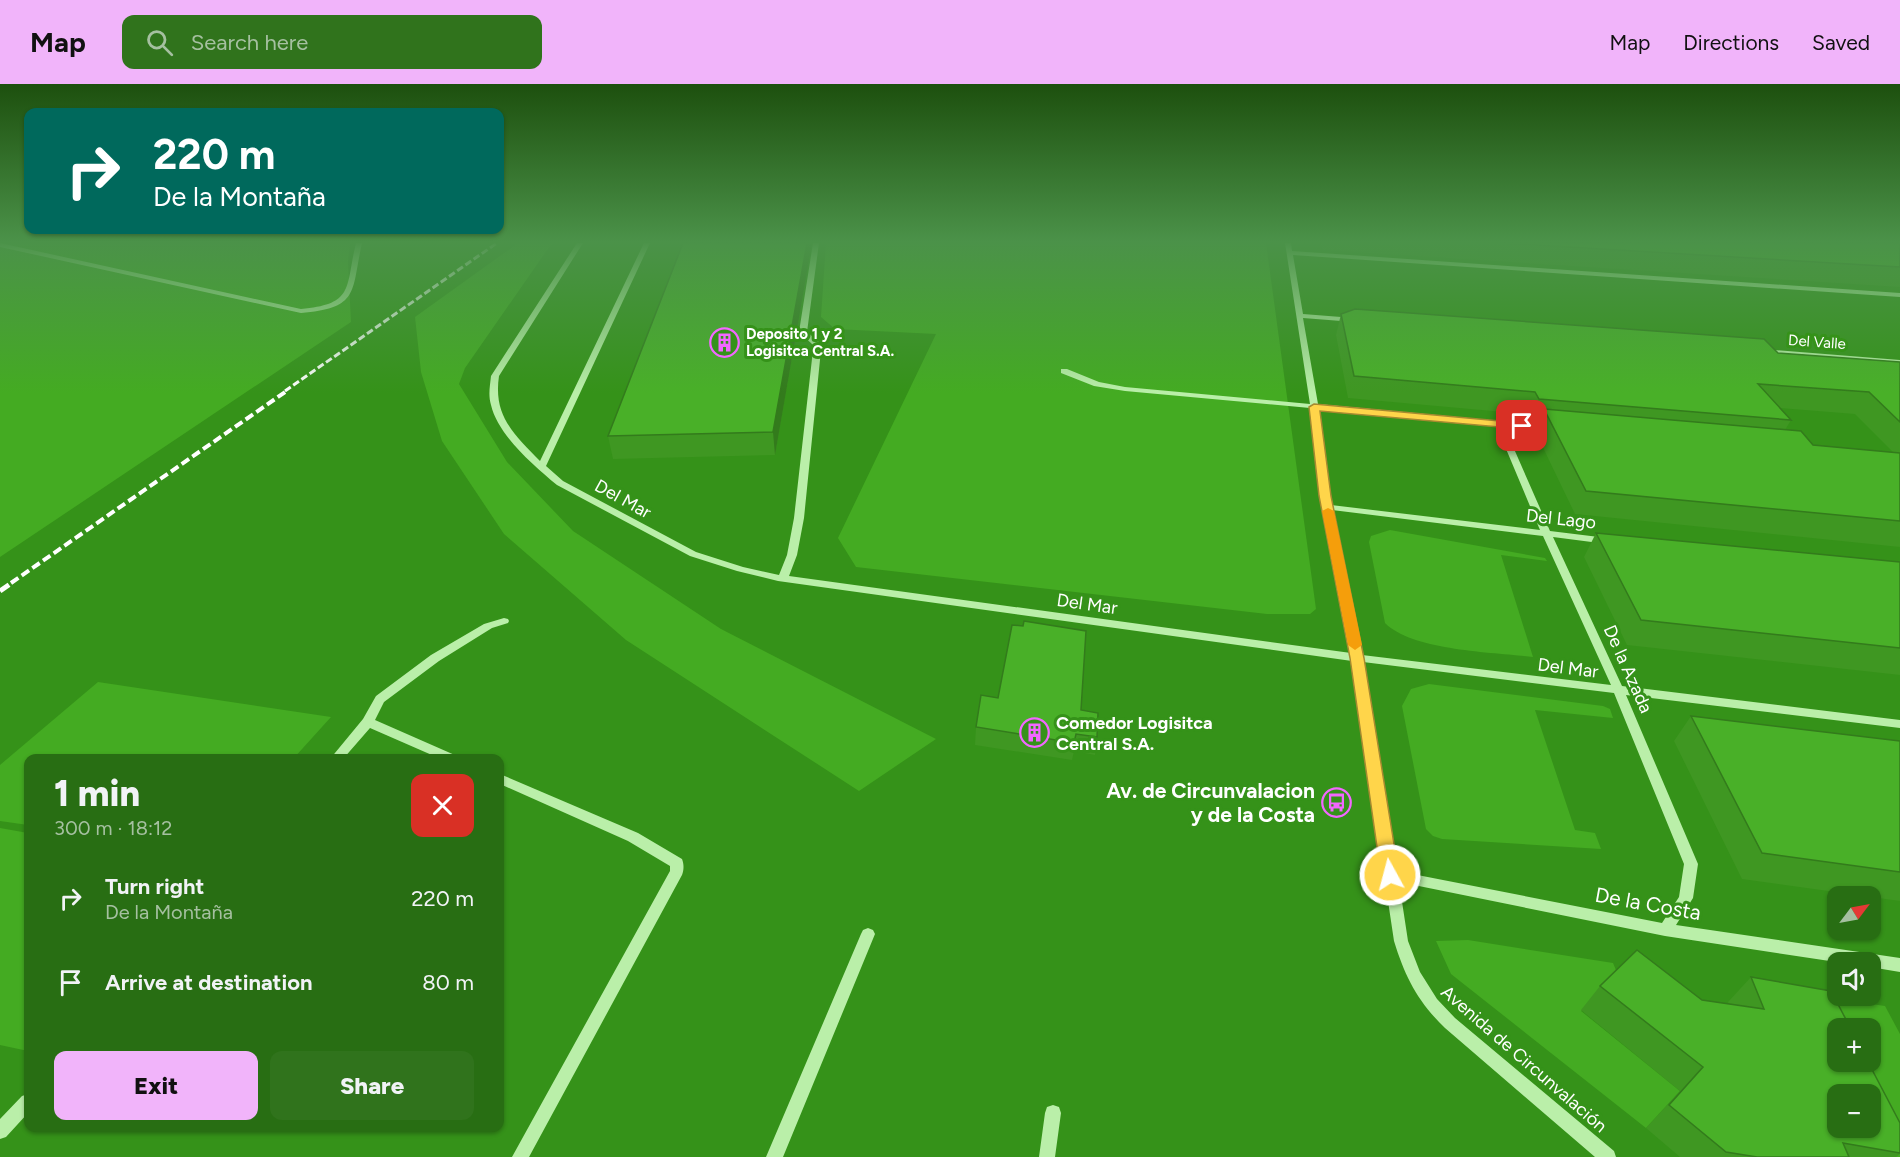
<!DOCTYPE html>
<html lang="en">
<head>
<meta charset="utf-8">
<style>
  :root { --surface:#286e13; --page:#30731c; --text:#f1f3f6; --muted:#a5c0a0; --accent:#f1b4fa }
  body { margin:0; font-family:Figtree,sans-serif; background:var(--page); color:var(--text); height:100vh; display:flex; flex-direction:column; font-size:22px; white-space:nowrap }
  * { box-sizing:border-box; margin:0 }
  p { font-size:20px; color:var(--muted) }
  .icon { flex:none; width:33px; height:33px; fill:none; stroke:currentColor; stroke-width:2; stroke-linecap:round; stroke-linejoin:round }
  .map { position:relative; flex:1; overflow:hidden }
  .side { position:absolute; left:24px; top:670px; width:480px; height:378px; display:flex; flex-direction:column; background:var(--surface); border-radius:12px; box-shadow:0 2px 4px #0004 }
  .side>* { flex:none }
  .hud { position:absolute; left:24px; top:24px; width:480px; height:126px; border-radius:12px; box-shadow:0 2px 4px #0004; background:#00695c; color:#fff; overflow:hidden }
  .needle { width:39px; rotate:58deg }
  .fabs { position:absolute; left:1827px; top:802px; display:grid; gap:12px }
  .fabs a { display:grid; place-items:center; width:54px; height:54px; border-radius:12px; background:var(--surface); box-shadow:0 2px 4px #0004; font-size:30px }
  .pin { position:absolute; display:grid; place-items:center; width:51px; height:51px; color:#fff; margin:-26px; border-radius:12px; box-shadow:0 3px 9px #0006 }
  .me { position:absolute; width:66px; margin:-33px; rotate:353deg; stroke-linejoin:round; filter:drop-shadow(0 0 4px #0008) }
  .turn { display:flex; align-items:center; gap:21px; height:126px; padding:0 30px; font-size:27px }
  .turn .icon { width:78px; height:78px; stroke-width:2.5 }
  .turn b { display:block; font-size:42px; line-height:51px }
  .round { display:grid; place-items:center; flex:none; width:63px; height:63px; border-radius:12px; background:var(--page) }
  .head { display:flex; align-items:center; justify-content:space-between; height:102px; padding:0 30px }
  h1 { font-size:36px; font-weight:800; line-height:45px }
  .button { display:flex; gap:12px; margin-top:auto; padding:12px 30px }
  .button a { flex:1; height:69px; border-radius:12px; background:var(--accent); color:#111; font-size:24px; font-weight:800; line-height:69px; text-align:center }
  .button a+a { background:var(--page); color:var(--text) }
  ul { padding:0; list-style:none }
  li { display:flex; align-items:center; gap:18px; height:84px; padding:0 30px }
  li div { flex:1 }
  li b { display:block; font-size:22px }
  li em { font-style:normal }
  header { display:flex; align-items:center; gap:36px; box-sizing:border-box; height:84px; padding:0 30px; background:var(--accent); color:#111 }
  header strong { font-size:28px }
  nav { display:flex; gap:33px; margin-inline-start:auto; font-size:21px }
  .search { width:420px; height:54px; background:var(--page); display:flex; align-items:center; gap:15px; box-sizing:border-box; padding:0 21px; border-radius:12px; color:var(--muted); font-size:22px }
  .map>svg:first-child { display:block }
  .green { fill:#44ab22 }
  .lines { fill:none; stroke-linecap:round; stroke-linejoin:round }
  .minor { fill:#baefa9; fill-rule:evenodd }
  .rail-far2 { stroke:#fff; stroke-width:3; stroke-dasharray:7 3; stroke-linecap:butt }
  .rail-far1 { stroke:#fff; stroke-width:4; stroke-dasharray:9 4; stroke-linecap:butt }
  .rail { stroke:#fff; stroke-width:5; stroke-dasharray:11 5; stroke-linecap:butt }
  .wall { fill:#3f9722; fill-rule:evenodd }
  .shaded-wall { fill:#337b1c }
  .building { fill:#49b028; stroke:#337b1c; stroke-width:1.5; fill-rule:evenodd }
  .route { fill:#ffd54a; stroke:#a68a30; stroke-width:1.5 }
  .slow { fill:#f59e0b }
  .labels { text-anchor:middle; stroke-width:6; stroke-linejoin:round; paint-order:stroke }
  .far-poi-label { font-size:15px; font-weight:bold; fill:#fff; stroke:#359219; text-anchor:start }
  .far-street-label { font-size:15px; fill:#fff; stroke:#359219 }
  .street-label { font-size:18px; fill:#fff; stroke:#359219 }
  .poi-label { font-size:18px; font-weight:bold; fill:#fff; stroke:#359219; text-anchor:start }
  .near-poi-label { font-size:21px; font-weight:bold; fill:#fff; stroke:#359219; text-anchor:end }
  .near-street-label { font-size:21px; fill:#fff; stroke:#359219 }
</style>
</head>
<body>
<header>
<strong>Map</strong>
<div class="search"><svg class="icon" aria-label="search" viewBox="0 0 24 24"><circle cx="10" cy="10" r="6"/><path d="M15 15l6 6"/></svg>Search here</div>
<nav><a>Map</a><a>Directions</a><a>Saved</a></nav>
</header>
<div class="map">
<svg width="1900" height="1073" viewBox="0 0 1900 1073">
  <rect width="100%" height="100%" fill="#359219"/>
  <path class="green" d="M0,159H350L348,177L351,238L0,473Z
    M518,159H552L465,284L459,300L507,378L573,447L721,545L936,655L859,707L626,556L504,450L442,357L421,288L415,233Z
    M826,159H1266L1316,525L1310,530H1267L856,483L838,454L936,250L835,245L821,233Z
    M1390,446L1545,474L1547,477L1501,471L1533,573C1493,568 1413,567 1385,539L1369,458L1371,452Z
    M98,598L331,633L293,675H28V741L0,737V681Z
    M1429,600L1603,622L1610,625L1613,634L1535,626L1575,746L1595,749L1601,765L1442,755L1433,752L1426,745L1402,622L1411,605Z
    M0,744L28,749V967L0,961Z
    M1468,856L1613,879L1618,891L1581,927L1680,1007L1646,1044L1451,890L1436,857Z
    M1816,912L1885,922L1900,950V1073H1892L1870,1011L1847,978H1870V945H1838Z"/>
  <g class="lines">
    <path class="minor" d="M0,159L301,225C355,220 345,204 356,159H362C351,208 360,224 301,229L0,163Z
      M577,159H583L499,292C493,332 514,350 540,377L644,159H650L546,382L563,397L696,468L743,483L779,491L787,471L794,434L813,266L812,260L799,248L813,159H819L807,248L818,257L821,266L804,434L797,471L789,492L1351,569L1322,423L1310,324L1125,307L1094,302L1061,289V285H1067L1099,298L1125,303L1310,320L1285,159H1291L1292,167L1900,209V213L1293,171L1303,230L1354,234L1357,236L1354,238L1303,234L1318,320L1553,342V346H1550L1504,342L1550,447L1607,454L1612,457L1607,460L1553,453L1622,602L1900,636V644L1626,611L1698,780L1693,814L1676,841L1900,874V888L1870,883V879H1843L1665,852L1399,798L1408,857L1420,888L1437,915L1455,934L1614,1067L1616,1073H1595L1445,944C1418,918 1405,893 1394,857L1352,577L778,497L737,487L690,472L557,401C533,381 498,351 491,321C488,311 490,302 491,292ZM1318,325L1496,341L1540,446L1331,421ZM1332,426L1543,452L1611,601L1362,571ZM1363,578L1614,609L1684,780L1679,813L1662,839L1397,787Z
      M1761,265L1900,276V280L1764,269L1760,267Z
      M504,534L508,535L509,537L508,539L492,544L439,577L384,618L375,636L457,672L459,675H441L370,644L343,675H330L363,635L376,612L431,571L484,540Z
      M500,690L638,749L682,775C684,780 684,786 682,791L529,1073H512L670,787V782L628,757L500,700Z
      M868,844L873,846L875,850L783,1073H766L861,850L863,846Z
      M28,1010V1029L6,1053L0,1055V1035L22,1012Z
      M1053,1021L1059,1023L1061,1029L1055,1073H1039L1045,1029L1047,1023Z"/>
    <path class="rail-far2" d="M285,307L497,159"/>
    <path class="rail-far1" d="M11,499L288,306"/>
    <path class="rail" d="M0,507L13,498"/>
  </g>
  <path class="wall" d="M812,159L775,371L613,375L608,352Z
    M1321,159H1900V203L1323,166Z
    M1341,230L1778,269L1900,278V463L1575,430L1535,347L1539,338L1530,337L1526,330L1348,314L1336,251ZM1780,324L1855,330L1893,368L1813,361L1785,346L1791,336Z
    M1596,449L1900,478V591L1627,561L1584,473Z
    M998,614L1081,626L1097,653L1095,671L1074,667L1072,676L975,661L976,643Z
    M1691,632L1900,657V817L1742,795L1674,657Z
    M1751,893L1900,1070L1896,1073H1680L1646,1044L1680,1007L1581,926L1600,902L1729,920L1728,918Z"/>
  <path class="shaded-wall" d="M807,159H812L775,371L773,348Z"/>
  <path class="building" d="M683,159H807L773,348L608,352Z
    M1502,159H1900V183Z
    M1355,225L1764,255L1778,269L1900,278V338L1869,308L1758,300L1791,336L1539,315L1535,308L1354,292L1341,230Z
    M1544,325L1801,347L1813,361L1900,369V437L1586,407Z
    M1596,449L1900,478V564L1641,536Z
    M1024,537L1086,547L1081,626L1098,629L1097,653L1076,650L1074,659L976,643L981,611L998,614L1012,541L1023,542Z
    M1691,632L1900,657V788L1762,769Z
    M1637,866L1702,916L1764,925L1751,893L1831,907L1851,945H1838V978H1868L1900,1039V1069L1843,1059L1849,1073H1757L1726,1068L1669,1021L1703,983L1600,902ZM1838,1011H1870V1044H1838Z"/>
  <linearGradient id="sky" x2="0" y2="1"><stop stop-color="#1d500e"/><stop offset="0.51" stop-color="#4b9249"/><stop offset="1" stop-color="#4b9249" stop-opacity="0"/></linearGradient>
  <rect width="1900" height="309" fill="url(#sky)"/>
  <path class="route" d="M1314,320L1522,339L1527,342L1522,345L1320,327L1331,412L1364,574L1399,791L1396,796L1390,799L1384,796L1381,791L1350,574L1319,412L1309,323Z"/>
  <path class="slow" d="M1328,424L1334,427L1362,561L1355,566L1348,561L1322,427Z"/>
  <defs>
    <symbol id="building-ring" viewBox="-11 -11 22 22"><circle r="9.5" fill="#359219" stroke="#f267ff" stroke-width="1.5"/><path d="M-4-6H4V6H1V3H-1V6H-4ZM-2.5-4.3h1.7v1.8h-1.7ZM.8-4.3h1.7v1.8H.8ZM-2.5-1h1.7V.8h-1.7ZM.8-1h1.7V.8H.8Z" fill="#f267ff"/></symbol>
    <symbol id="bus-ring" viewBox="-11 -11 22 22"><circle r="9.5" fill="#359219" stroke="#f267ff" stroke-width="1.5"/><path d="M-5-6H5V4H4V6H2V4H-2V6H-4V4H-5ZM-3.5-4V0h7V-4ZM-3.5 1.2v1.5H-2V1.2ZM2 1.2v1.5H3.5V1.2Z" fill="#f267ff"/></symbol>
  </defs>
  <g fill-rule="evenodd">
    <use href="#building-ring" x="708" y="242" width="33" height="33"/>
    <use href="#building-ring" x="1018" y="632" width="33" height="33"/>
    <use href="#bus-ring" x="1320" y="702" width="33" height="33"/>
  </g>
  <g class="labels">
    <g class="far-poi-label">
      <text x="746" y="255">Deposito 1 y 2<tspan x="746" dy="17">Logisitca Central S.A.</tspan></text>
    </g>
    <g class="far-street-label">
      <text transform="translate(1817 258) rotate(4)" y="5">Del Valle</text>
    </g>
    <g class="street-label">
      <text transform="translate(623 415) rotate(29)" y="6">Del Mar</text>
      <text transform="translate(1561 435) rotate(6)" y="6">Del Lago</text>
      <text transform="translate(1087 520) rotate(8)" y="6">Del Mar</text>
      <text transform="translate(1568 584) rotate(7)" y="6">Del Mar</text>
      <text transform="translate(1628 585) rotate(66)" y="6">De la Azada</text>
      <text transform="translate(1524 975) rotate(41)" y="6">Avenida de Circunvalación</text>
    </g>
    <g class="poi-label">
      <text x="1056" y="645">Comedor Logisitca<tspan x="1056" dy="21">Central S.A.</tspan></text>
    </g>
    <g class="near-poi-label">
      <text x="1315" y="714">Av. de Circunvalacion<tspan x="1315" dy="24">y de la Costa</tspan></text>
    </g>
    <g class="near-street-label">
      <text transform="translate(1648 820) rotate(10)" y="7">De la Costa</text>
    </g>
  </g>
</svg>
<div class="fabs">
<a><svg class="needle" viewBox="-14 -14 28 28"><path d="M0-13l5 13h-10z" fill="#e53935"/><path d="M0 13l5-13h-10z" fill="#a5c0a0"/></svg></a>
<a><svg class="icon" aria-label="sound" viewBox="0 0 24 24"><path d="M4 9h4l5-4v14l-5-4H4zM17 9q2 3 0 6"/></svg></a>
<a>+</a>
<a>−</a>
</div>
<div class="pin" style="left:1522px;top:342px;background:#d93025"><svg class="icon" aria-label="arrive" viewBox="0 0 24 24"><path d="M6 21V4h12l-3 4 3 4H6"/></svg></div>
<svg class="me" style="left:1390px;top:791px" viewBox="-20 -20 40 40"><circle r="17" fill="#ffd54a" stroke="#fff" stroke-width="3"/><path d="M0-11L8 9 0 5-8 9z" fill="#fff"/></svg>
<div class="hud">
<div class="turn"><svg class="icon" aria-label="right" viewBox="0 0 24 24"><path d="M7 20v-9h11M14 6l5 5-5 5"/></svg><div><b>220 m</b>De la Montaña</div></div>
</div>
<section class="side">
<div class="head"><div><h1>1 min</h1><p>300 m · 18:12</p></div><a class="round" style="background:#d93025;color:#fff"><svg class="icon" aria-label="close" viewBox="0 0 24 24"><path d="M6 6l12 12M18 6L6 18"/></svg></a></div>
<ul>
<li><svg class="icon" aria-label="right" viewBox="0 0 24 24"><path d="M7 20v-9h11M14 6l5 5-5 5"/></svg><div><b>Turn right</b><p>De la Montaña</p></div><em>220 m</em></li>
<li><svg class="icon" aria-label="arrive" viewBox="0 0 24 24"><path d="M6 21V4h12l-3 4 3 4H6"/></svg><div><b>Arrive at destination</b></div><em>80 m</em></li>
</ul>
<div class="button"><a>Exit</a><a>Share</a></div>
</section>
</div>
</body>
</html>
